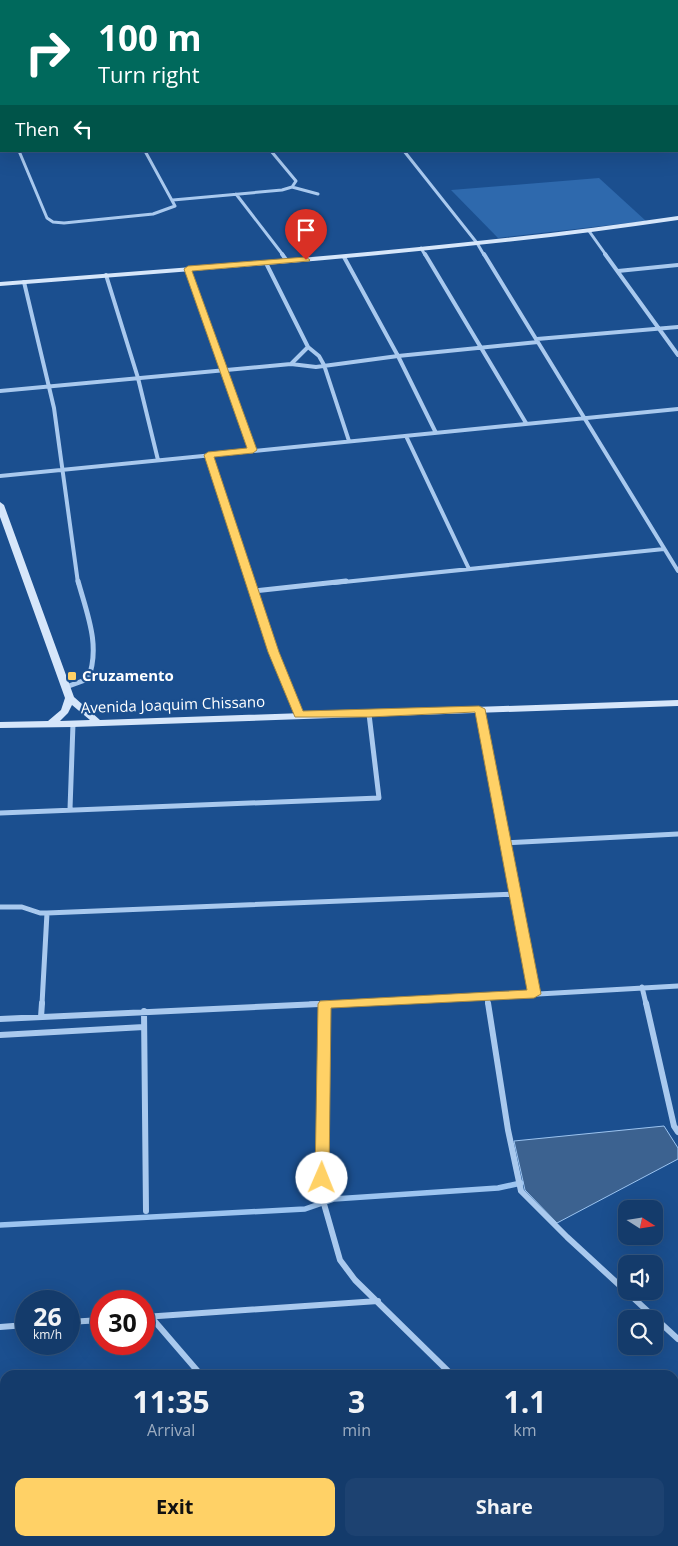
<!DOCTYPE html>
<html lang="en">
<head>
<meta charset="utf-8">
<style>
  :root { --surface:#143b6b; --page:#1d4271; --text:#f1f3f6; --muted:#9dadc1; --line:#33557e; --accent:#ffd166 }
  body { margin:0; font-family:"Open Sans",sans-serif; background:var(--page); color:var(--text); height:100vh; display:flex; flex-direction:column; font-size:19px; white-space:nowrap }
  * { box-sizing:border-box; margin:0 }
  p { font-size:16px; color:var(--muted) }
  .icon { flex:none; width:28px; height:28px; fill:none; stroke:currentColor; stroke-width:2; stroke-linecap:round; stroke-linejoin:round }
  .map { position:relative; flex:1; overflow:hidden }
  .sheet { position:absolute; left:0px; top:1370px; width:679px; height:176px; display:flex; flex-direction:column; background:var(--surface); border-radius:15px 15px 0 0; box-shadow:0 5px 20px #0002,0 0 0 1px var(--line) }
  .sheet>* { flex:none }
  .guide { position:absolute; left:0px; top:0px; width:679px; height:152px; box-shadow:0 5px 20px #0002,0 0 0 1px var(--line); background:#00695c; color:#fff; overflow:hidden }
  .needle { width:32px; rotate:102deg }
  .tools { position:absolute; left:618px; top:1200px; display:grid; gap:10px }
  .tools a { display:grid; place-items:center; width:45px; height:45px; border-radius:10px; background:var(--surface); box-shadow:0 5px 20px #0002,0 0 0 1px var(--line); font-size:25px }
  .speed { position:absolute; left:15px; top:1290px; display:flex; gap:10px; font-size:25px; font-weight:700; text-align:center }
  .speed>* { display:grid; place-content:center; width:65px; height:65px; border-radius:50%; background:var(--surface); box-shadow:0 5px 20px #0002,0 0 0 1px var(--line); line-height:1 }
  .speed small { font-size:12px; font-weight:400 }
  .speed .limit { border:8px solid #d22; background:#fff; color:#111 }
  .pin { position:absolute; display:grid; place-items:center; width:42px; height:42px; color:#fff; margin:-51px -21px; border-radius:50% 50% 50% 0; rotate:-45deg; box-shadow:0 0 5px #0007 }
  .pin .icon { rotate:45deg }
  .me { position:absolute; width:55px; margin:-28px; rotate:1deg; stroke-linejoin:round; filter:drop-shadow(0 0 4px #0008) }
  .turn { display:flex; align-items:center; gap:18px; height:105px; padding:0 15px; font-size:22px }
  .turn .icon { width:65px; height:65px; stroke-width:2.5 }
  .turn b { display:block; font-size:35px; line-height:42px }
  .then { display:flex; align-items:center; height:48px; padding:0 15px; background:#0003; gap:10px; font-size:19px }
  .eta { display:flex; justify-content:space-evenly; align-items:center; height:85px; text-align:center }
  .eta b { font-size:30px; font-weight:700; line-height:35px }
  .cta { display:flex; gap:10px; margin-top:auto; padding:10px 15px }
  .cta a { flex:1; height:58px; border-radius:10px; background:var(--accent); color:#111; font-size:20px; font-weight:700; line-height:58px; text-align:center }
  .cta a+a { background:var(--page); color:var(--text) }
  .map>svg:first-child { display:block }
  .green { fill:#2e69ad }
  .water { fill:#3c6290; stroke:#9cc4f0 }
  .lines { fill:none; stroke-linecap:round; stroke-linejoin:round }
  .stream { stroke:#9cc4f0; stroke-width:5.5 }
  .street-far3 { stroke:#a9c9ee; stroke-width:3 }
  .street-far2 { stroke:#a9c9ee; stroke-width:4 }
  .street-far1 { stroke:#a9c9ee; stroke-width:5 }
  .street { stroke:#a9c9ee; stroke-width:6 }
  .secondary { fill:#d6e6fa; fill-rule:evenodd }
  .route { fill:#ffd166; stroke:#a68842 }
  .poi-dot { fill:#ffd166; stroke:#1b4f8f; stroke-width:2 }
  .labels { text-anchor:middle; stroke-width:4.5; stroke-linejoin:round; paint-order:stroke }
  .poi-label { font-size:15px; font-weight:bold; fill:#fff; stroke:#1b4f8f; text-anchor:start }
  .street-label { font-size:15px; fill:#fff; stroke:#1b4f8f }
</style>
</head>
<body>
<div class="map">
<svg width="678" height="1546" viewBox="0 0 678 1546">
  <rect width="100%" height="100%" fill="#1b4f8f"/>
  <path class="green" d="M599,178L646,221L498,238L451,190Z"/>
  <path class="water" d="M664,1126L678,1148V1159L557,1223L525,1190L514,1141Z"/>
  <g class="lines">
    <path class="stream" d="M0,1225L305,1209L334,1199L498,1188L521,1183"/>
    <path class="street-far3" d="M448,1L450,0
      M0,108L1,111
      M19,151L47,218L53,222L64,223L153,214L175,206L145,151
      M271,151L296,181L292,187
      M404,151L477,243L484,255
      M236,194L283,255
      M173,200L282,190L292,187L318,194
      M589,231L606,255
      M421,248L425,255"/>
    <path class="street-far2" d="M282,254L287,261
      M425,254L526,423
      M484,254L678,571
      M605,254L678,355
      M344,257L398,356L436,433
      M266,263L308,347L319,356L324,365L349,441
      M188,269L253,450
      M618,271L678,265
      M106,275L138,378L158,460
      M24,282L54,408L78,583
      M537,339L678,327
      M291,364L316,367L398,356L538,342
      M0,391L291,364L308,347
      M406,436L469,569
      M208,455L250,583
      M0,476L678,409
      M334,583L664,549"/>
    <path class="street-far1" d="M250,581L273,653L299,715
      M253,591L346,581
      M66,687L88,679C101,646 87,614 78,581
      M479,709L534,994
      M70,809L73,724
      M0,813L379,798L369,714
      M504,843L678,834
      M0,907H22L40,913H47L514,894
      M642,987L646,1004
      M487,997L488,1004
      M42,1004L47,913
      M310,1004L487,997L678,986"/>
    <path class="street" d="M488,1003L508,1130L521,1191L567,1237L678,1339
      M646,1003L674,1126L678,1132
      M325,1004L322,1197L340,1260L355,1280L452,1375
      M144,1011L146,1211
      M41,1017L42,1003
      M0,1019L341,1003
      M0,1035L144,1027
      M144,1317L378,1301
      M151,1317L201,1375
      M69,1322L101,1320
      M0,1327L26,1325
      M674,1404L678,1401
      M0,1441L5,1447
      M76,1541L80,1546
      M343,1541L347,1546
      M504,1541L506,1546
      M465,1546L472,1541"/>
    <path class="secondary" d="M592,0H598L599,1H593Z
      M678,216V220C453,253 226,268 0,286V282C226,264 453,249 678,216Z
      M0,502L4,505L74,697L100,720L678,700V706L73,727L0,728V722L48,721L61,710L65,698L0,517ZM72,705L90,720L60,721L68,713Z"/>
  </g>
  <path class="route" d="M306,257L310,260L309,261L192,271L257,450L253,453L214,457L279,652L303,711L479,706L485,709L541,994L534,998L331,1008L329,1178L327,1182L322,1183L317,1182L315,1178L318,1004L320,1001L527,990L475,712L369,717H295L268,652L204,455L208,452L247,448L184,269L188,266Z"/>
  <rect class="poi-dot" x="67" y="671" width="10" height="10" rx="2.5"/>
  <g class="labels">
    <g class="poi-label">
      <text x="82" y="681">Cruzamento</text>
    </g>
    <g class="street-label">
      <text transform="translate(173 705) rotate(-2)" y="5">Avenida Joaquim Chissano</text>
    </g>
  </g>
</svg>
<div class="tools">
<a><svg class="needle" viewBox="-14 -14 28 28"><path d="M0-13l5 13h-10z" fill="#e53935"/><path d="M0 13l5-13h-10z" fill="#9dadc1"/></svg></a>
<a><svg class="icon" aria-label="sound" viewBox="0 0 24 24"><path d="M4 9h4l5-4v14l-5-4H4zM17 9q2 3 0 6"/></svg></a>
<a><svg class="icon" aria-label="search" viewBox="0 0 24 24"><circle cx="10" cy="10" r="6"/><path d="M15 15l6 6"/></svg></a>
</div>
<div class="speed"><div>26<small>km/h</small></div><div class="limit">30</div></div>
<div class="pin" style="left:306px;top:260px;background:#d93025"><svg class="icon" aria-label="arrive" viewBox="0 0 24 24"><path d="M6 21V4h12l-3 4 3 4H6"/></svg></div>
<svg class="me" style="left:322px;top:1178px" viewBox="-20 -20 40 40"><circle r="19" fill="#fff"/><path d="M0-13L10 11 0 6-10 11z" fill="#ffd166"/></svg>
<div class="guide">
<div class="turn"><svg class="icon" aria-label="right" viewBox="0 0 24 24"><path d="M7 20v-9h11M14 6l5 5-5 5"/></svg><div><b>100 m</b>Turn right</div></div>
<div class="then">Then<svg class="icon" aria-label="left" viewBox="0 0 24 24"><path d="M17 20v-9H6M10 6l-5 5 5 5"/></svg></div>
</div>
<section class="sheet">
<div class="eta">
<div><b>11:35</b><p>Arrival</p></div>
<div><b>3</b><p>min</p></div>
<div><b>1.1</b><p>km</p></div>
</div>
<div class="cta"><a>Exit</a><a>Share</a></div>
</section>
</div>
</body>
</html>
